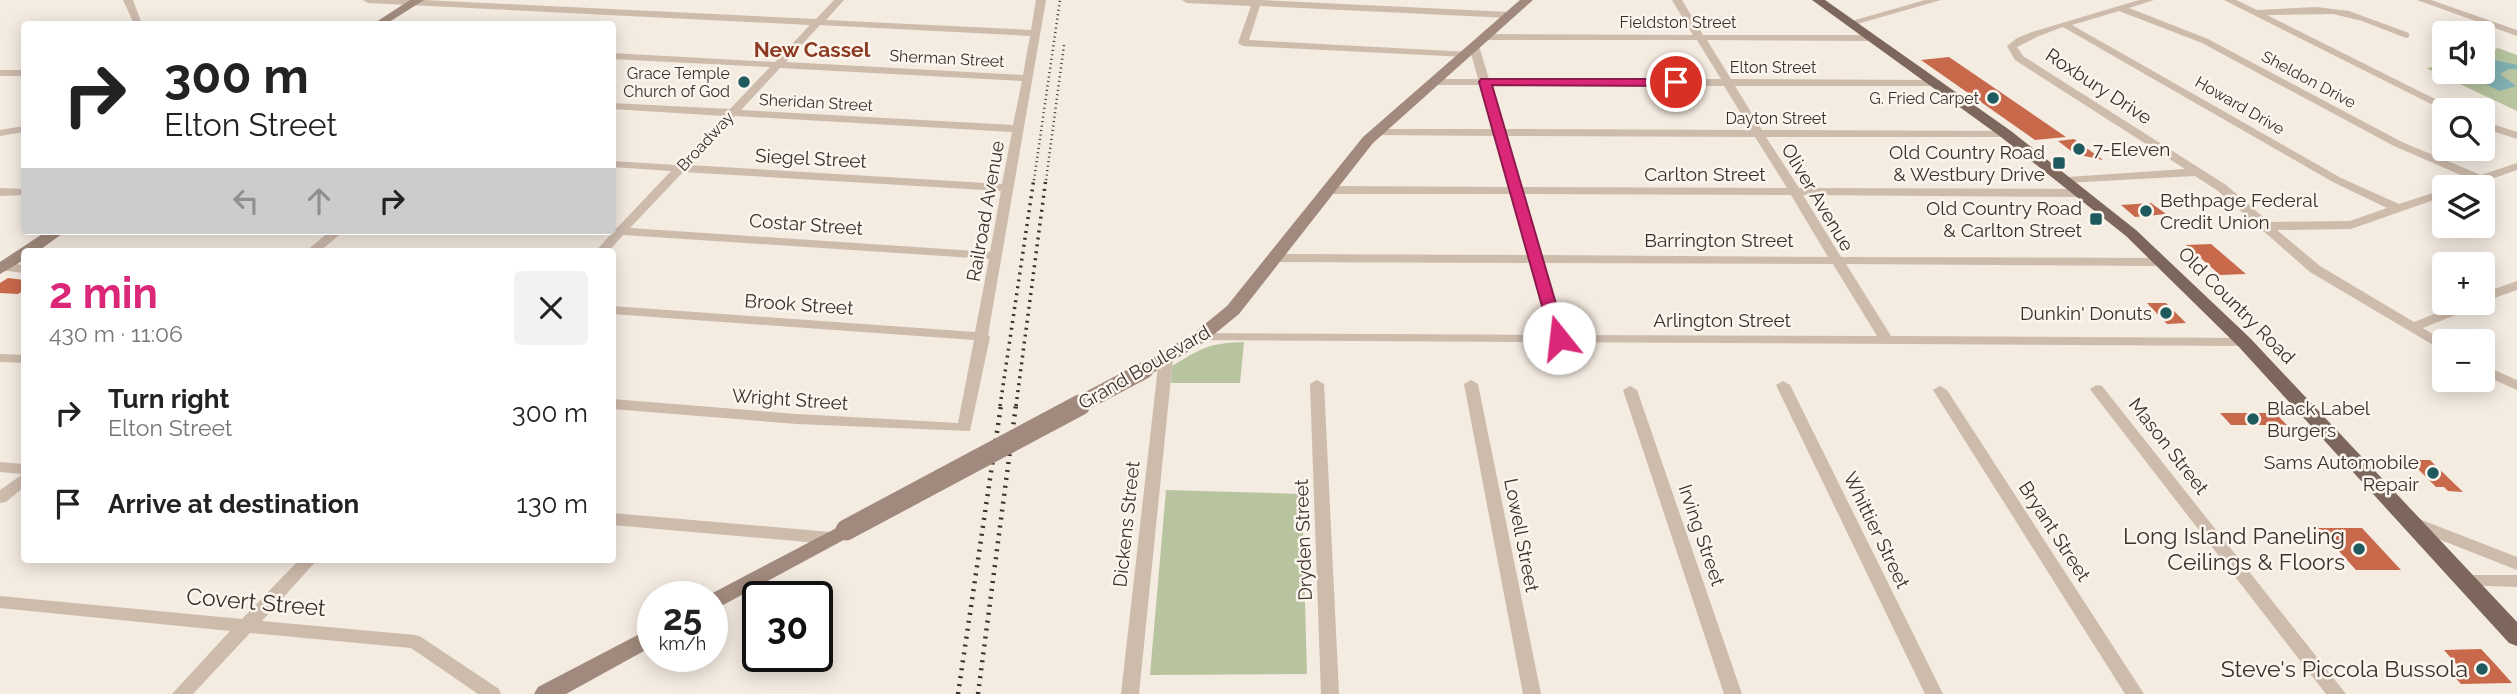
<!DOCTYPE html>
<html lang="en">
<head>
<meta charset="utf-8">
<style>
  :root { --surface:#fff; --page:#f2f2f2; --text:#222; --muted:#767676; --accent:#db2777 }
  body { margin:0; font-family:Raleway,sans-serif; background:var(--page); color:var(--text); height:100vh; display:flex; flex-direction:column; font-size:26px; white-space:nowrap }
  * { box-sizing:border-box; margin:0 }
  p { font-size:23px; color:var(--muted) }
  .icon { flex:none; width:38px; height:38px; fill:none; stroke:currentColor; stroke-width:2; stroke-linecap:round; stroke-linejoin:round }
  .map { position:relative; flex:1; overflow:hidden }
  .panel { position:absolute; left:21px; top:248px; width:595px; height:315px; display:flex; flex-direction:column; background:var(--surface); border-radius:7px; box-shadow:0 4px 18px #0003 }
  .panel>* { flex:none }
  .banner { position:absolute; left:21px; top:21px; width:595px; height:214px; border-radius:7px; box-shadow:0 4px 18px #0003; background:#fff; color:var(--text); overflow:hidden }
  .fabs { position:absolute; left:2432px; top:21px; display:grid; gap:14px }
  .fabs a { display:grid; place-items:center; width:63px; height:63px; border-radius:7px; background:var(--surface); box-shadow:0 4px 18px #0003; font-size:35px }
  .speed { position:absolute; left:637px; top:581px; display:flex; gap:14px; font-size:35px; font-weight:700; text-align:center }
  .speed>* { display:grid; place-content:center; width:91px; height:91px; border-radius:50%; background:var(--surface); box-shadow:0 4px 18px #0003; line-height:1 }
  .speed small { font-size:18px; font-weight:400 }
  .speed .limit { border:4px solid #111; border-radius:10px; background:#fff; color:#111 }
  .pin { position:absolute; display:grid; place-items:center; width:60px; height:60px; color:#fff; margin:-30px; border:4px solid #fff; border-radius:50%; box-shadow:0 2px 7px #0007 }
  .me { position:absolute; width:77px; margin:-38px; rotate:344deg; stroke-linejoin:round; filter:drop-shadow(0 0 5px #0008) }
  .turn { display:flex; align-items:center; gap:24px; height:147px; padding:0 28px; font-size:32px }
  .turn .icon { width:91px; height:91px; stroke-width:2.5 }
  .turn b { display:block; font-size:49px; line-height:60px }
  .lanes { display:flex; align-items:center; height:66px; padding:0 28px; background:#0003; justify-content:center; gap:35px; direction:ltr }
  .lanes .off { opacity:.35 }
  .round { display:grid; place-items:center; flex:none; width:74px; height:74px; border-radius:7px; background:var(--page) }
  .head { display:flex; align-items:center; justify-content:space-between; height:119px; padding:0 28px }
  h1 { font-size:42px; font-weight:700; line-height:52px; color:var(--accent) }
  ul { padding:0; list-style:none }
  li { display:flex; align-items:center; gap:21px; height:91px; padding:0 28px }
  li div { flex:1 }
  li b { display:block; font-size:26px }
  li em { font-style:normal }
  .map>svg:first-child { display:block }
  .green { fill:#b8c4a0 }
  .water { fill:#7fb0b2 }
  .building { fill:#c8694b }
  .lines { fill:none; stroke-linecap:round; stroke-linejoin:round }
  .street { fill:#cdbbac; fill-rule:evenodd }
  .secondary { fill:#a18a7d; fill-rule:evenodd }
  .primary { fill:#7d675c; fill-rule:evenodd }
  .rail-far2 { stroke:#3b302b; stroke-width:2.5; stroke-dasharray:1 3.5; stroke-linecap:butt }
  .rail-far1 { stroke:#3b302b; stroke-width:3.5; stroke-dasharray:2 5; stroke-linecap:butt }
  .rail { stroke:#3b302b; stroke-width:4.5; stroke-dasharray:2 6; stroke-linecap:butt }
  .secondary-bridge-far1 { stroke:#a18a7d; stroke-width:17 }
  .secondary-bridge { stroke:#a18a7d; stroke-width:21 }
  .route { fill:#db2777; stroke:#8e194d; stroke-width:2 }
  .poi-dot { fill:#1f5a5e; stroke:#fbf5ee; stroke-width:2.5 }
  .labels { text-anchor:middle; stroke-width:5; stroke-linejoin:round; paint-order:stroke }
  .far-street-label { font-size:16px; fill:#3b302b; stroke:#fbf5ee }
  .far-poi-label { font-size:16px; fill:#3b302b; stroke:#fbf5ee; text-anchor:end }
  .street-label { font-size:19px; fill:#3b302b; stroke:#fbf5ee }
  .poi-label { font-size:19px; fill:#3b302b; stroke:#fbf5ee; text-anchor:end }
  .far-district-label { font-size:21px; font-weight:bold; fill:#8c3b22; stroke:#fbf5ee }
  .near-poi-label { font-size:23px; fill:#3b302b; stroke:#fbf5ee; text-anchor:end }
  .near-street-label { font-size:23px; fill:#3b302b; stroke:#fbf5ee }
</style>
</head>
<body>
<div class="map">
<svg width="2517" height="694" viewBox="0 0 2517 694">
  <rect width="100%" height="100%" fill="#f4ebe1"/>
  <path class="green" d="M2498,48L2517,55V111L2426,68L2445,65V72H2483V56Z
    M1244,342L1240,383H1171L1172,366C1202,348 1209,343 1244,342Z
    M1166,490L1302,494L1307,674L1150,675Z"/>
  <path class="water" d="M2489,59L2517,65V69H2509L2500,74L2516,86L2500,91L2466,75L2482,73L2495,66Z"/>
  <path class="building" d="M1949,57L2066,137L2035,140L1921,60Z
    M2074,139L2103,160L2075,154L2058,141Z
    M2151,203L2166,214L2135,217L2121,205Z
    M2211,244L2246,274L2220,275L2186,245Z
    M8,278L24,280V290L18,294L0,293V283Z
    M2147,303H2166L2186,323L2167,324Z
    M2220,413H2275L2287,425H2231Z
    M2409,460H2430L2463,492L2448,491L2444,487H2436Z
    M2318,528H2362L2401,570H2356Z
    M2481,649L2496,665L2512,683L2461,684L2451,673H2464L2444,650Z"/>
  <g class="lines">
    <path class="street" d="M123,0H133L142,24H134Z
      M363,0H424L816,19L834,0H844L826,20L1031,30L1036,0H1046L988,335L990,337L970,431L797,424L612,409V399L797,414L958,423L974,340L612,314V306L975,332L989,259L623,235L608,252H595L611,234L606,231H612V227L617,228L671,171L612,167V161L677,165L724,116L612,109V103L730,109L770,67L612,59V53L775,62L810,25L368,3ZM820,25L1030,36L1023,75L786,62ZM780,68L1022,81L1013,125L741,110ZM735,116L1012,132L1002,184L689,165ZM683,172L1001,191L990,252L630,228Z
      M1182,0H1262L1509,12L1514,15L1509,18L1260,6L1249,40L1469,52L1470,54L1465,57L1243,46L1238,43L1251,6L1187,3Z
      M1672,0H1682L1703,35H1872L1877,38L1872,41L1707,40L1731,79L1934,80L1939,83L1934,86H1735L1762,130L2006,131L2012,134L2006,137H1766L1799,188L2083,189L2089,193L2083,197L1803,195L1841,257L2162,258L2168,262L2162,266L1846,264L1891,336L2244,338L2251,342L2244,346L1195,340L1193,337L1200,333L1551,335L1531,263L1275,262L1269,258L1275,254L1529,255L1511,194H1327L1321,190L1327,186L1509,187L1495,136L1377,135L1371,132L1377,129H1493L1480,85H1434L1429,82L1434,79H1478L1469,46L1471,44L1479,46L1489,79H1721L1697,40H1485L1480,37L1485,34L1693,35ZM1491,85L1724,86L1751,130L1504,129ZM1506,136L1755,137L1787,188L1521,187ZM1523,194L1791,195L1828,257L1541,255ZM1544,263L1833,264L1877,336L1565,335Z
      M1925,0H1941L1850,26L1845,23Z
      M2139,0H2154L2129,8L2208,39L2402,142L2481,175L2517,163V170L2468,187H2452L2454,185L2470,179L2394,146L2202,43L2119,11L2072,25L2341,178L2399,204L2445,189V196L2351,229L2277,230L2320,266L2414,322L2462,303H2480L2478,306L2423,328L2445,342V352L2310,272L2218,191L2195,176L2064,183L2062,181L2068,177L2185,169L2015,60L2007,46L2017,38L2032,32ZM2063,27L2333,182L2387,208L2350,221L2269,222L2226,185L2023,56L2017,47L2039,36Z
      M2224,0H2236L2257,10L2316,7L2349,11L2409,33V37L2406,38L2362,21L2333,14L2267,15L2457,110L2445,111Z
      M2417,0H2431L2517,30V36Z
      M0,70H24V76H0Z
      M2483,121L2517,132V139L2483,128Z
      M24,126V132L0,136V130Z
      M0,188L24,189V195L0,196Z
      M330,231H344L319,252H305Z
      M2,263L24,265V273L0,270V264Z
      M2517,281V290L2483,302V293Z
      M0,354L24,355V363L0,362Z
      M1166,354L1173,358L1139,694H1121L1159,358Z
      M2483,365L2517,380V390L2483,375Z
      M1317,380L1324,384L1339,694H1321L1310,384Z
      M1471,380L1478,384L1541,694H1523L1464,384Z
      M1783,381L1790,385L1943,694H1925L1776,385Z
      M2097,385L2102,386L2346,694H2326L2092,392L2090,389Z
      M1630,386L1637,390L1742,694H1724L1623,390Z
      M1940,386L1947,390L2144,694H2125L1933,390Z
      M0,462L24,464V487L6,502L0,503V490L23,474L0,472Z
      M612,513L830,532L836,534L838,538L836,542L830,544L612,525Z
      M2414,517L2517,557V570L2408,527L2406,523L2408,519Z
      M299,560H317L262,621L415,635L421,637L499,689L501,694H478L411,648L250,633L193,694H172L230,631L0,608V596L242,619Z
      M2467,575H2517V587L2461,585L2458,581L2461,577Z"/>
    <path class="secondary" d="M410,0H424L386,24H373Z
      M1520,0H1533L1373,143L1239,314L1206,341L1151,374H1139L1136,370L1139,366L1194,333L1227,306L1363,137Z
      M47,231H66L37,252H24V260L0,274V262Z
      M846,523L853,525L856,530L853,535L712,611V597H705Z
      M653,627V646L566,694H534L538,687Z"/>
    <path class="primary" d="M1812,0H1825L2011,131L2136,230L2250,338L2517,622V646L2509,643L2238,346L2126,236L2001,137Z"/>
    <path class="rail-far2" d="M1034,180L1060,0
      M1046,180L1064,45"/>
    <path class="rail-far1" d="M1000,406L1034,178
      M1016,406L1046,178"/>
    <path class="rail" d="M958,694L1001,405
      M978,694L1016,405"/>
    <path class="secondary-bridge-far1" d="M1077,406L1145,370"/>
    <path class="secondary-bridge" d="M846,530L1080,405"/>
  </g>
  <path class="route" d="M1481,79H1676L1681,82L1676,86L1492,85L1566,338L1564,342H1553L1551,338L1479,82Z"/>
  <g class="poi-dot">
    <circle cx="744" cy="82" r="7"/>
    <circle cx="1993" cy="98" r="7"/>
    <circle cx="2079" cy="149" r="7"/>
    <rect x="2052" y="156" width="14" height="14" rx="3.5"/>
    <circle cx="2146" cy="211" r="7"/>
    <rect x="2089" y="212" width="14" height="14" rx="3.5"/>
    <circle cx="2166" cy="313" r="7"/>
    <circle cx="2253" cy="419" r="7"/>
    <circle cx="2433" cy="473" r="7"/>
    <circle cx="2359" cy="549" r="7"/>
    <circle cx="2482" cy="669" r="7"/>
  </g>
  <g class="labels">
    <g class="far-street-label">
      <text x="1678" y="28">Fieldston Street</text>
      <text transform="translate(947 58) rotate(3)" y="6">Sherman Street</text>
      <text x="1773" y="73">Elton Street</text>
      <text transform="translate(2309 79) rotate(28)" y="6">Sheldon Drive</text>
      <text transform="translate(816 102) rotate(3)" y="6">Sheridan Street</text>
      <text transform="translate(2240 105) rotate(30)" y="6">Howard Drive</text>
      <text x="1776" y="124">Dayton Street</text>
      <text transform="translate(705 141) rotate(-47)" y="6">Broadway</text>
    </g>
    <g class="far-poi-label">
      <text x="730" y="79">Grace Temple<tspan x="730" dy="18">Church of God</tspan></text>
      <text x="1979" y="104">G. Fried Carpet</text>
    </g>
    <g class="street-label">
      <text transform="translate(2099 86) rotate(33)" y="7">Roxbury Drive</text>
      <text transform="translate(811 158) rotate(3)" y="7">Siegel Street</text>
      <text x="1705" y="181">Carlton Street</text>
      <text transform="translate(1818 197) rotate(59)" y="7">Oliver Avenue</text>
      <text transform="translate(985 211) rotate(-80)" y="7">Railroad Avenue</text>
      <text transform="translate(806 224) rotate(4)" y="7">Costar Street</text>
      <text x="1719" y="247">Barrington Street</text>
      <text transform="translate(799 304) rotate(4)" y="7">Brook Street</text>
      <text transform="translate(2237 305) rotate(45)" y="7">Old Country Road</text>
      <text x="1722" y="327">Arlington Street</text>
      <text transform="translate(1144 367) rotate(-30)" y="7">Grand Boulevard</text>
      <text transform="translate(790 399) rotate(4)" y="7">Wright Street</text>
      <text transform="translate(2169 446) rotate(52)" y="7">Mason Street</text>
      <text transform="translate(1126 524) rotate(-84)" y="7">Dickens Street</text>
      <text transform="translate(1877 530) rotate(64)" y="7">Whittier Street</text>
      <text transform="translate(2055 531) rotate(57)" y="7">Bryant Street</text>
      <text transform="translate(1522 535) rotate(79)" y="7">Lowell Street</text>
      <text transform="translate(1702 535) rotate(71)" y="7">Irving Street</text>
      <text transform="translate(1303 540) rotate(-92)" y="7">Dryden Street</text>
    </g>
    <g class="poi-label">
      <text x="2093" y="156" text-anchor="start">7-Eleven</text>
      <text x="2045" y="159">Old Country Road<tspan x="2045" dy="22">&amp; Westbury Drive</tspan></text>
      <text x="2160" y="207" text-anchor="start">Bethpage Federal<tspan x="2160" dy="22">Credit Union</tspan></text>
      <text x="2082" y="215">Old Country Road<tspan x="2082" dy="22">&amp; Carlton Street</tspan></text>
      <text x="2152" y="320">Dunkin' Donuts</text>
      <text x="2267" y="415" text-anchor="start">Black Label<tspan x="2267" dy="22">Burgers</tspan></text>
      <text x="2419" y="469">Sams Automobile<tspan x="2419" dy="22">Repair</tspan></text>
    </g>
    <g class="far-district-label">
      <text x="812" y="57">New Cassel</text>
    </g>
    <g class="near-poi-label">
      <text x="2345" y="544">Long Island Paneling<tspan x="2345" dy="26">Ceilings &amp; Floors</tspan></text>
      <text x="2468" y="677">Steve's Piccola Bussola</text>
    </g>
    <g class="near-street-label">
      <text transform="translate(256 602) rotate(5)" y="8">Covert Street</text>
    </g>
  </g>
</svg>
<div class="fabs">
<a><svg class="icon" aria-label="sound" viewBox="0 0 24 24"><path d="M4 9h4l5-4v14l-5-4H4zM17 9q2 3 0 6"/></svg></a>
<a><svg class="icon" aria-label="search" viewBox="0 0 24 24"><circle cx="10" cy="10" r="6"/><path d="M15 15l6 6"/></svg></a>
<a><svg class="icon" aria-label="layers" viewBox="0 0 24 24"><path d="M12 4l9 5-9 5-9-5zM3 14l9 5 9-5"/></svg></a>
<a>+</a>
<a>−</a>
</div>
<div class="speed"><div>25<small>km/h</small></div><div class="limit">30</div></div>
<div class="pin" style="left:1676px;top:82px;background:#d93025"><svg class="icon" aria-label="arrive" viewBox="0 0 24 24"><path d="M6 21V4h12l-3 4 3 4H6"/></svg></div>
<svg class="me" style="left:1559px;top:338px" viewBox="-20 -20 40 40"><circle r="19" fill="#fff"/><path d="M0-13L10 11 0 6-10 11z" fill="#db2777"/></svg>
<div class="banner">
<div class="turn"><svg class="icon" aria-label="right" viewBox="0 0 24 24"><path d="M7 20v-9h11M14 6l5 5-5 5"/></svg><div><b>300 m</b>Elton Street</div></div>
<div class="lanes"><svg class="icon off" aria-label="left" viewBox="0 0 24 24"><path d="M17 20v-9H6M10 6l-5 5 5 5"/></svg><svg class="icon off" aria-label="ahead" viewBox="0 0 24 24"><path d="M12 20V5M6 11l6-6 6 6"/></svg><svg class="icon" aria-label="right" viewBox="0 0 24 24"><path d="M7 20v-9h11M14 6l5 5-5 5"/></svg></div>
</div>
<section class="panel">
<div class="head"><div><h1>2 min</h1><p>430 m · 11:06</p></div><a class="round"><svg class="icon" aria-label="close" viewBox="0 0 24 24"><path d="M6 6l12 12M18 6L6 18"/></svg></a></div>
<ul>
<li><svg class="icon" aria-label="right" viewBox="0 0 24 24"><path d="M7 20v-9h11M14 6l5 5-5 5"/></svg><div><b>Turn right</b><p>Elton Street</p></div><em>300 m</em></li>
<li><svg class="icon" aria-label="arrive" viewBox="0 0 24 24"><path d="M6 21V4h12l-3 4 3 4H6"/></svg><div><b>Arrive at destination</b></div><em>130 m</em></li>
</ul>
</section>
</div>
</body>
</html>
